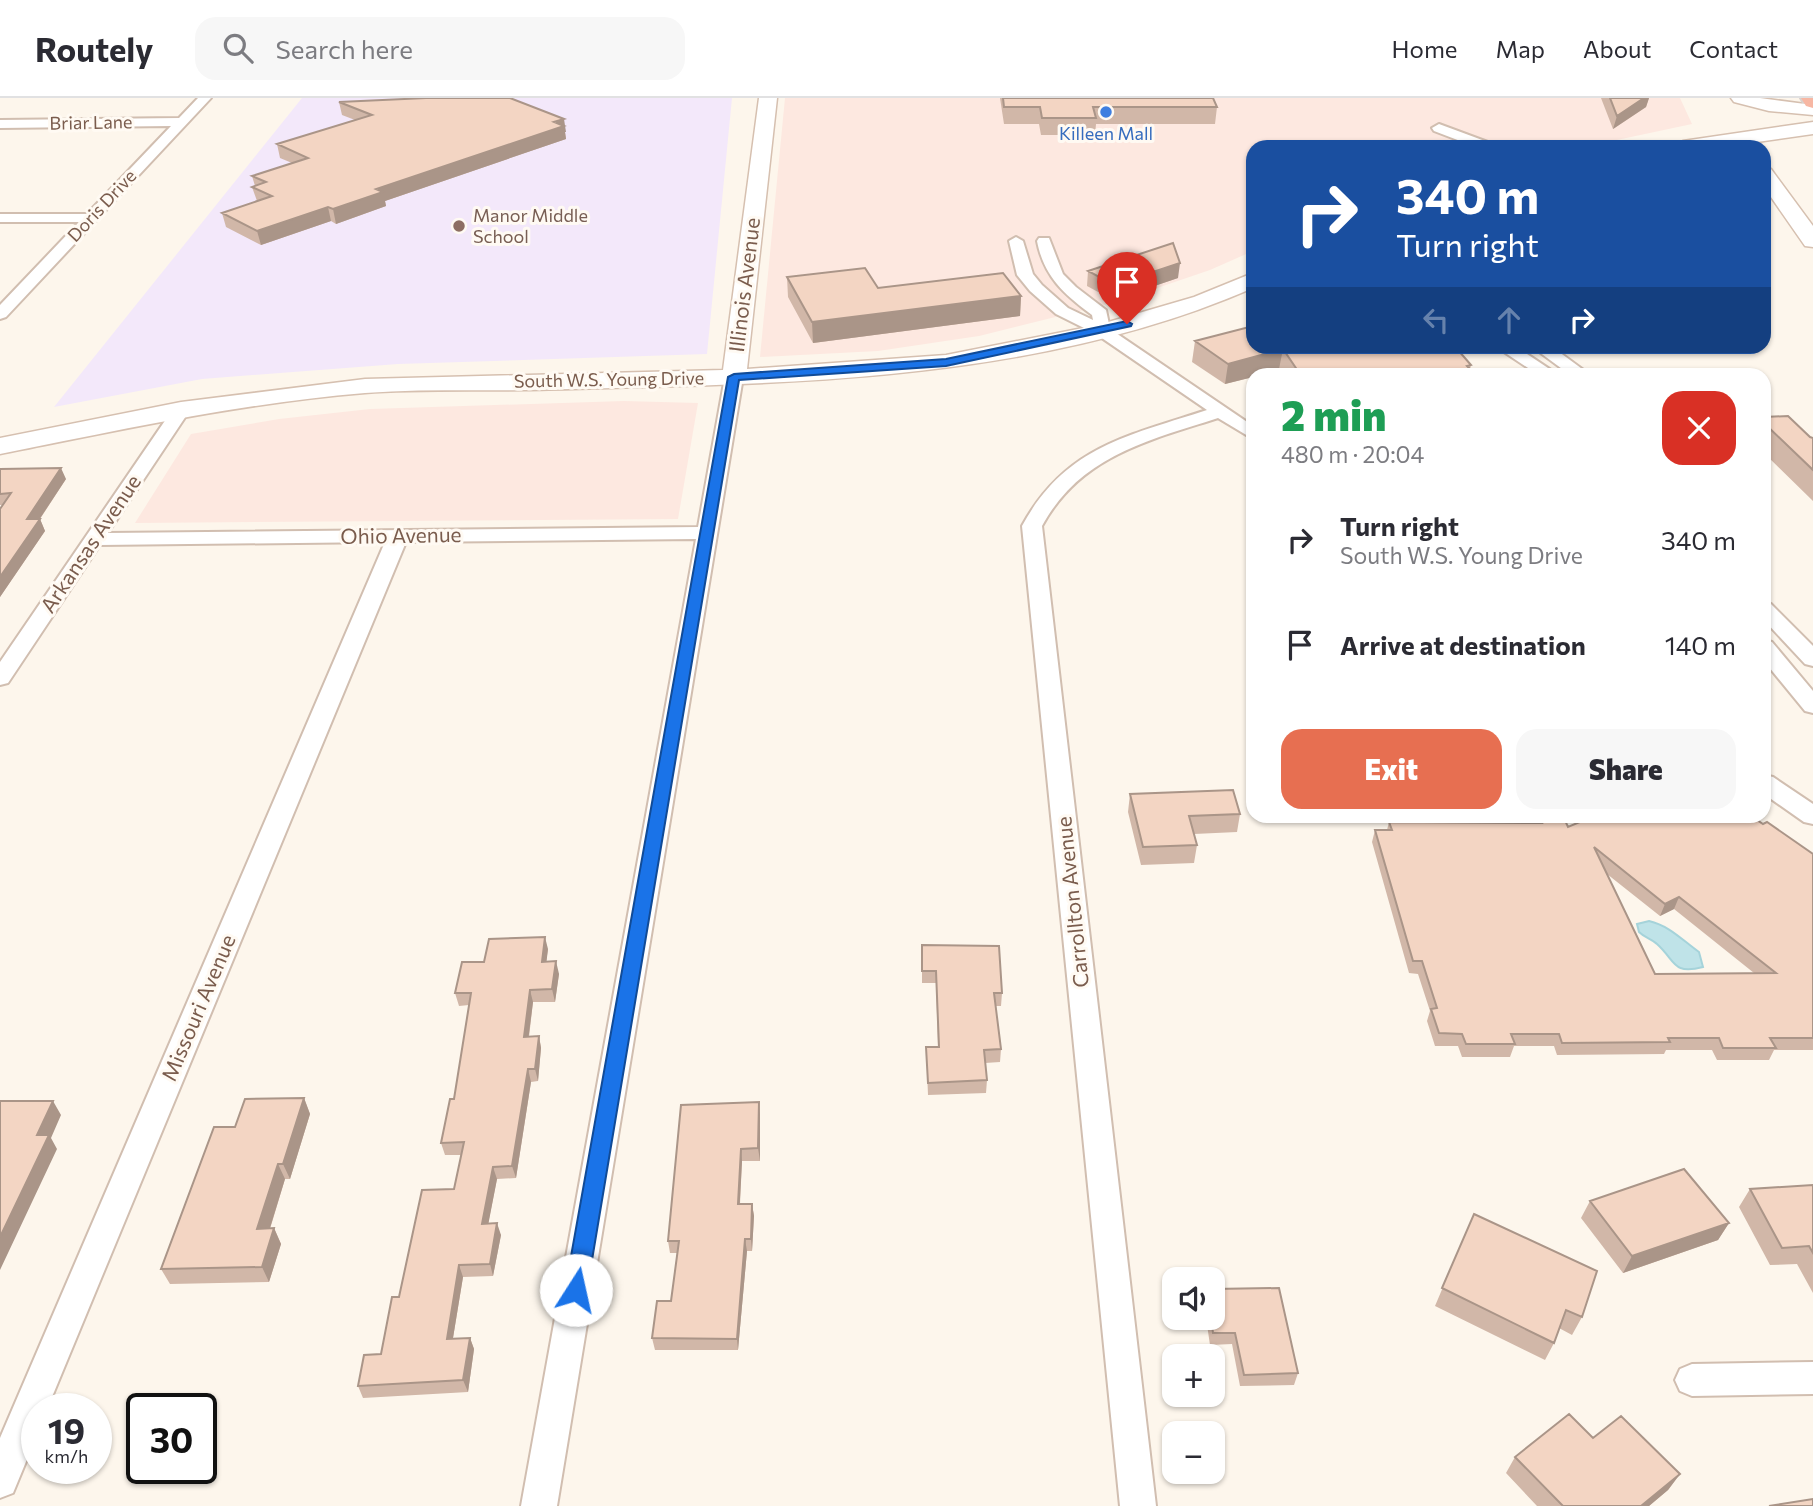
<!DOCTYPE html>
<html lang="en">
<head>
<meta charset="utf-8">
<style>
  :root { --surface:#fff; --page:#f7f7f7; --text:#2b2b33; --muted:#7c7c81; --line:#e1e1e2; --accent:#e76f51 }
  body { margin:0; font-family:Commissioner,sans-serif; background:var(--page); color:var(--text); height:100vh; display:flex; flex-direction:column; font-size:26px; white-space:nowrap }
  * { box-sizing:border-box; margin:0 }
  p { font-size:23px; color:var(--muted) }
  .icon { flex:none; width:38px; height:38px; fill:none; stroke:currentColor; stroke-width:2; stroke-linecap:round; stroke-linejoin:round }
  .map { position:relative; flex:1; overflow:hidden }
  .drawer { position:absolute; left:1246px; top:270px; width:525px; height:455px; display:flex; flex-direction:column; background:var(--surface); border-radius:21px; box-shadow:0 2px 5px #0004 }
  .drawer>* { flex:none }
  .guide { position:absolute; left:1246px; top:42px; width:525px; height:214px; border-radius:21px; box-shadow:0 2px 5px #0004; background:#1a4fa0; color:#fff; overflow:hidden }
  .tools { position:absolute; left:1162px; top:1169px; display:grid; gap:14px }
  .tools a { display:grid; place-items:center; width:63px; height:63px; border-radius:14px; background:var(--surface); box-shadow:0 2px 5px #0004; font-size:35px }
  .speed { position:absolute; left:21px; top:1295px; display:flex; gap:14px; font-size:35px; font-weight:700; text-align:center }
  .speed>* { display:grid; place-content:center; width:91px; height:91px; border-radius:50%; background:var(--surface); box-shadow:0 2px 5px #0004; line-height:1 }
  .speed small { font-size:18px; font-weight:400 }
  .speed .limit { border:4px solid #111; border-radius:10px; background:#fff; color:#111 }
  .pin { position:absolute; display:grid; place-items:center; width:60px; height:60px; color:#fff; margin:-72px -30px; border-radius:50% 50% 50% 0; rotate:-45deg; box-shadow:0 0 7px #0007 }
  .pin .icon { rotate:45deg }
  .me { position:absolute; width:77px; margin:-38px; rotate:10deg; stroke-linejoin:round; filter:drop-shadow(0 0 5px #0008) }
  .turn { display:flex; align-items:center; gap:24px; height:147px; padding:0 35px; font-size:32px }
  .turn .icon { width:91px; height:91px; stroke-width:2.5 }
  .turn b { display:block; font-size:49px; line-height:60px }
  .lanes { display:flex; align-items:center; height:66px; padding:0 35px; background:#0003; justify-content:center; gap:35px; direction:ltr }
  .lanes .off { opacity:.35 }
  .round { display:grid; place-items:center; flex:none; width:74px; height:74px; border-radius:21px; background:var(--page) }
  .head { display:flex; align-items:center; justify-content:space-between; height:119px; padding:0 35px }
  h1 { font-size:42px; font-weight:800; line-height:52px; color:#1e9e55 }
  .action { display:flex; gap:14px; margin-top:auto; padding:14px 35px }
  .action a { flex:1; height:80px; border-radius:21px; background:var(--accent); color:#fff; font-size:28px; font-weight:800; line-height:80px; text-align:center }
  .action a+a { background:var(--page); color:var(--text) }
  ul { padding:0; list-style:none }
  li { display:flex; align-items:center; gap:21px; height:105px; padding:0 35px }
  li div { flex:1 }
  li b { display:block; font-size:26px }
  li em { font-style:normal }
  header { display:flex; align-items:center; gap:42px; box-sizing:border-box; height:98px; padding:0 35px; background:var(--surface); border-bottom:2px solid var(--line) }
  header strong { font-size:33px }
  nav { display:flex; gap:38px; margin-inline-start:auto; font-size:24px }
  .search { width:490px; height:63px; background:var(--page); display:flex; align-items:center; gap:18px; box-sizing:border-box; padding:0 24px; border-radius:21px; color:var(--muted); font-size:26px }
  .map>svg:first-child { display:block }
  .commercial { fill:#fde8e0 }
  .education { fill:#f3e8fa }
  .water { fill:#bfe3e8; stroke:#a5d3da; stroke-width:2 }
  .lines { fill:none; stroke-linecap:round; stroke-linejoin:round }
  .street-casing { stroke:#d1beb0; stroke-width:4 }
  .secondary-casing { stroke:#d6c0b0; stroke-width:3 }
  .highway-casing { stroke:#dad1cd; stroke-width:4 }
  .street { fill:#fff; fill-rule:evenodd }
  .secondary { fill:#fff; fill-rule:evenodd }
  .highway { fill:#f7b7a3; fill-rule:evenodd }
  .wall { fill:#d1b7a8; fill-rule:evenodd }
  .shaded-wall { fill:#aa9588 }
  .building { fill:#f3d5c3; stroke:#aa9588; stroke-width:2; fill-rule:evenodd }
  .route { fill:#1a73e8; stroke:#114b97; stroke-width:2 }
  .shop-dot { fill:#3f7fe0; stroke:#fffaf3; stroke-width:2.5 }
  .education-dot { fill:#8d6e63; stroke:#fffaf3; stroke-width:2.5 }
  .labels { text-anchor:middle; stroke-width:6; stroke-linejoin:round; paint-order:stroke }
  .far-street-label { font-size:18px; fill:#7a5c4d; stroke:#fffaf3 }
  .far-shop-label { font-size:18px; fill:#366cbe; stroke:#fffaf3 }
  .far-education-label { font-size:18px; fill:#785e54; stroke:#fffaf3; text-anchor:start }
  .street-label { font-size:21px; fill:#7a5c4d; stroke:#fffaf3 }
</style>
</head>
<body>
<header>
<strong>Routely</strong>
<div class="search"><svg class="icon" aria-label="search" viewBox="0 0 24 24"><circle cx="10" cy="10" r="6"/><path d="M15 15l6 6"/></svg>Search here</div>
<nav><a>Home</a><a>Map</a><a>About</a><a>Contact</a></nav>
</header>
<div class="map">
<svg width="1813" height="1408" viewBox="0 0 1813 1408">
  <rect width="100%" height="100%" fill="#fdf6ec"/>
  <path class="commercial" d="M785,0H1680L1692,26L1584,49H1253V153L1210,172L1116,204L979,238L878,253L760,259Z
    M624,303L698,305L678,421L135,425L191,336L279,321L370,311Z"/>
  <path class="education" d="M302,0H732L707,256L398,266L202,281L54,309Z"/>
  <path class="water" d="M1649,823C1670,828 1682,842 1699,854L1703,869C1672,877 1676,863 1657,846C1652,841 1645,840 1639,834L1637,826Z"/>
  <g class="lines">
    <defs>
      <path id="street" d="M198,0H211L6,219L0,221V207L79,124H0V116H87L171,28L0,30V22L179,20Z
        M1439,26L1493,46L1495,49H1476L1434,33L1432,30Z
        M1016,139L1023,143L1033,176L1042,187L1068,210L1093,222L1092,217C1064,196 1044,179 1037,143L1039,140H1049L1063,176L1076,189L1106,212L1110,231L1253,328V341L1218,320C1147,343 1080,358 1042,428L1156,1408H1120L1022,428C1065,349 1127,338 1207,312L1096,236L1056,216L1030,193L1017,177L1009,143Z
        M1495,248H1515L1557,276H1537Z
        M1531,248H1551L1589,276H1569Z
        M734,274L743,279L557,1408H521L696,441L406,444L47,1311H37V1337L13,1395L0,1400V1340L385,444L100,447L8,585L0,587V564L175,308H187L190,312L108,435L698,429L725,279Z
        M1764,504L1771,506L1813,548V568L1805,566L1764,522Z
        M1764,542L1772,544L1813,593V615L1805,613L1764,563Z
        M1764,677L1773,679L1813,706V726L1804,724L1764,696Z
        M1813,1264V1296L1692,1298L1680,1293L1675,1282L1680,1271L1692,1266Z"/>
      <path id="secondary" d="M759,0H777L747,271L946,257L1098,227L1194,199L1253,175V190C1028,288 766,286 525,292C472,293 418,291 365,295C242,305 121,332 0,356V340L181,304L365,281L723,272Z
        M1731,0H1760L1813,7V17L1769,13L1734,4Z
        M1813,24V36L1722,49H1673L1683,43Z
        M1764,69L1771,71L1813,128V149L1805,148L1764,89Z"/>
      <path id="highway" d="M1801,0H1813V10L1806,8Z"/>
    </defs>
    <use href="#street" class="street-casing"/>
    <use href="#secondary" class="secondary-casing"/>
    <use href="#highway" class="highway-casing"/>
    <use href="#street" class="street"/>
    <use href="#secondary" class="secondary"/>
    <use href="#highway" class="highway"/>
  </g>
  <path class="wall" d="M1000,0H1213L1217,9L1215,26H1096L1095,37H1041L1039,26H1004Z
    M1601,0H1649L1646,9L1613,31Z
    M339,4L566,34H565L566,41L385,103L386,108L336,126L331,123L261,147L226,129L222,115L257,103L252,89L255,88L252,78L292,65L280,60L277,46L355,22L342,17Z
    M1088,173L1178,180L1113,202L1087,188Z
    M787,179L878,190L1021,198L1020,218L813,245L788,199Z
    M1195,243L1471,267L1470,271L1475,276H1283L1279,271L1261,276H1253V279L1225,286L1192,264Z
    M1764,319L1813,340V403L1764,355Z
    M0,371L66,381L40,421L45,433L0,499V411L3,407H0Z
    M1130,696L1240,716L1237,734L1194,736L1197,747L1194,765L1141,767L1128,714Z
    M1540,721L1568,729L1763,726L1813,756V952H1774L1769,962H1717L1712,952H1666L1664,956L1557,957L1554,948H1514L1510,959H1462L1458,948H1435L1427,923L1430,913L1418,876L1409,875L1372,744L1375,732H1387L1389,724L1539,725ZM1607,776L1660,818L1674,811L1754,875L1655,876Z
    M922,847L1002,895L1001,908H995L1001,951L1000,964L985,965L987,982L986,995L928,997L926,949H938L936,885H922Z
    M548,851L546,864L559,876L555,904H533L529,939L539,938L541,950L538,983L531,984L516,1080L497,1081L488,1126L501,1137L493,1178L463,1179L453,1240H470L474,1251L468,1294L363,1300L358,1288L381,1256L399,1199L454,1091L461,1057H445L441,1045L454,1001L469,907L459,908L455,895L484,864Z
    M304,1000L310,1016L290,1081H285L270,1131L274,1130L281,1146L269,1184L170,1186L161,1171L235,1029Z
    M759,1004L760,1016V1063H742L740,1106H752L754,1118L752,1153H747L738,1252H655L652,1240L671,1203L677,1155H670L668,1143Z
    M1813,1087V1195L1797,1166L1770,1167L1739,1109L1750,1091Z
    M1590,1103L1729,1125L1718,1142L1623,1175L1581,1120Z
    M1474,1116L1582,1219L1572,1237L1559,1230L1554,1245L1545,1262L1435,1208Z
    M1206,1220H1213L1298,1275L1294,1287L1240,1288L1232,1246L1210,1247Z
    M1593,1340L1680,1376L1668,1392L1649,1408H1537L1506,1375L1515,1359Z"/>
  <path class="shaded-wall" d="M1644,0H1649L1646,9L1613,31L1617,18Z
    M564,21L566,34H565L566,41L385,103L386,108L336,126L333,111L376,91Z
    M328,109L331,123L261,147L257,133Z
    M1180,165L1178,180L1113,202L1114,187Z
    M1021,198L1020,218L813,245L812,224Z
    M1283,251L1279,271L1261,276H1253V279L1225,286L1228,266Z
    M61,370L66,381L33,431L40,421L45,433L0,499V479L27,421Z
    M1679,799L1674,811L1660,818L1665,806Z
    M545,839L548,851L545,876L542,864Z
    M556,863L559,876L555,904L552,891Z
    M530,892L533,904L527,951L524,939Z
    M539,938L541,950L538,983L535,971Z
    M528,971L531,984L516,1080L512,1068Z
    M304,1000L310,1016L290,1081L283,1066Z
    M53,1003L61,1017L51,1040L57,1051L0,1172V1139L37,1037Z
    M759,1004L760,1016V1063L758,1050Z
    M741,1051L742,1063L739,1119L738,1106Z
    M278,1066L285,1081L265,1146L257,1131Z
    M493,1069L497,1081L486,1138L482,1126Z
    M752,1106L754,1118L752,1153L751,1141Z
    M497,1125L501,1137L493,1178L490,1166Z
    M1729,1125L1718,1142L1623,1175L1632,1158Z
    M274,1130L281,1146L269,1184L262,1169Z
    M745,1141L747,1153L738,1252L737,1241Z
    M459,1167L463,1179L451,1252L447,1241Z
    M470,1240L474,1251L468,1294L463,1282Z
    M1680,1376L1668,1392L1649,1408H1641Z"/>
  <path class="building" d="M426,0H510L564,21L554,24L564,28L376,91L383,94L333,111L328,109L257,133L222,115L272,98L252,89L266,84L252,78L308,60L277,46L372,17L339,4Z
    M1003,0H1213L1217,9H1093L1096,20H1042L1040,9H1004Z
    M1610,0H1644L1617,18Z
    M1173,145L1180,165L1114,187L1088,173Z
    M865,170L878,190L1003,175L1021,198L812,224L787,179Z
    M1253,228V248H1452L1458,252L1471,267L1467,268L1475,276H1300L1283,251L1228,266L1195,243Z
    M1788,318L1810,339L1813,340V372L1764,325V319Z
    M61,370L27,421H40L0,479V411L11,395L0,396V371Z
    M1233,692L1240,716L1189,718L1197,747L1143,749L1130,696Z
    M1594,718H1751L1763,726L1767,724L1813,756V940H1770L1776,950H1723L1719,940H1668L1670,944L1562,945L1559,936H1511L1515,946H1466L1462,936L1439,935L1431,911L1437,910L1422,863H1413L1375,732H1392L1389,724L1542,725L1540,721L1564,720L1568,729ZM1594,749L1665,806L1679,799L1776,875L1655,876Z
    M545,839L542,864L556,863L552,891L530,892L524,939L539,938L535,971H528L512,1068L493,1069L482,1126L497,1125L490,1166L459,1167L447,1241L470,1240L463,1282L358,1288L364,1257L381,1256L392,1199H399L422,1092L454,1091L464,1044L441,1045L450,1001H454L471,895H455L462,864H484L489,841Z
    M922,847L999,848L1002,895H994L1001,951L984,952L987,982L928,985L926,949H939L936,873H922Z
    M304,1000L283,1066H278L257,1131L274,1130L262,1169L161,1171L214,1029H235L245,1001Z
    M0,1003H53L37,1037H49L0,1139Z
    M759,1004L758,1050L741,1051L738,1106H752L751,1141H745L737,1241L652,1240L657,1203H671L679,1143H668L681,1007Z
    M1684,1071L1729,1125L1632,1158L1590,1103Z
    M1813,1087V1155L1809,1148L1782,1150L1750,1091Z
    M1474,1116L1597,1173L1582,1219L1566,1212L1554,1245L1442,1190Z
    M1279,1190L1298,1275L1244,1277L1235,1235H1213L1211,1220H1213V1191Z
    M1569,1316L1593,1340L1621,1318L1680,1376L1641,1408H1563L1515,1359Z
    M1813,1401V1408H1769Z"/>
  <path class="route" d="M1127,223L1132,226L1131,228L946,268L739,282L587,1192L584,1198L576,1201L569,1198L565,1192L728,279L734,276L946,261Z"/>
  <circle class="shop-dot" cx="1106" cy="14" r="7"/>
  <circle class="education-dot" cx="459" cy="128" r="7"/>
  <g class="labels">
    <g class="far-street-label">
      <text transform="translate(91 25) rotate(-1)" y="6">Briar Lane</text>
      <text transform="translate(102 108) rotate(-47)" y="6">Doris Drive</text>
      <text transform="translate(609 282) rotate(-1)" y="6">South W.S. Young Drive</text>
    </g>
    <g class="far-shop-label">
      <text x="1106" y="42">Killeen Mall</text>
    </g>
    <g class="far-education-label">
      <text x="473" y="124">Manor Middle<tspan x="473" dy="21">School</tspan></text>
    </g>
    <g class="street-label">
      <text transform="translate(745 187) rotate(-83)" y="7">Illinois Avenue</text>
      <text transform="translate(401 438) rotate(-1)" y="7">Ohio Avenue</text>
      <text transform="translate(91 446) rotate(-56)" y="7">Arkansas Avenue</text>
      <text transform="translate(1073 804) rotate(-96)" y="7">Carrollton Avenue</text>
      <text transform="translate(199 910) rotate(-67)" y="7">Missouri Avenue</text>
    </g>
  </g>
</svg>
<div class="tools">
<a><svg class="icon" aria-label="sound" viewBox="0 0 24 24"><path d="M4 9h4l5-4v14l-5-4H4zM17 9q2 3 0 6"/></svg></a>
<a>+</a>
<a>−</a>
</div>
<div class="speed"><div>19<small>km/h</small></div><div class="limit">30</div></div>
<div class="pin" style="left:1127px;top:226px;background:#d93025"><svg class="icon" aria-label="arrive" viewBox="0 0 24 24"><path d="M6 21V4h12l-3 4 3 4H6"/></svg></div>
<svg class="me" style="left:576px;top:1192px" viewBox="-20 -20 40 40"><circle r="19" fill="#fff"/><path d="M0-13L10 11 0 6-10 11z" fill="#1a73e8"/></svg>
<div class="guide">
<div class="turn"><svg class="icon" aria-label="right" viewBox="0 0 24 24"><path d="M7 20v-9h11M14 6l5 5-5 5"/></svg><div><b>340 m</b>Turn right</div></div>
<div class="lanes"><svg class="icon off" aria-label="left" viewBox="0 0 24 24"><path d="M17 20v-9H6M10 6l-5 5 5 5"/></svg><svg class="icon off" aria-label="ahead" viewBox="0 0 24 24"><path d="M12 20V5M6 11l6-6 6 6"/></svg><svg class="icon" aria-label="right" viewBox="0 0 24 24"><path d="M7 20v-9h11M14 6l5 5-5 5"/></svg></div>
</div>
<section class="drawer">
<div class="head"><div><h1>2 min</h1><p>480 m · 20:04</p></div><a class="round" style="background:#d93025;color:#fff"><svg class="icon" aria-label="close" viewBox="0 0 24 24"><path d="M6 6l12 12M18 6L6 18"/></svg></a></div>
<ul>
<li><svg class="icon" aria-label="right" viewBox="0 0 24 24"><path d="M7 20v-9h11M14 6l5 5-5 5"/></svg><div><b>Turn right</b><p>South W.S. Young Drive</p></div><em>340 m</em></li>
<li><svg class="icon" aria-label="arrive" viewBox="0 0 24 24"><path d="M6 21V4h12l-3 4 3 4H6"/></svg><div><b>Arrive at destination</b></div><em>140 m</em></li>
</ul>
<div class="action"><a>Exit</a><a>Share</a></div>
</section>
</div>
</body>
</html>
